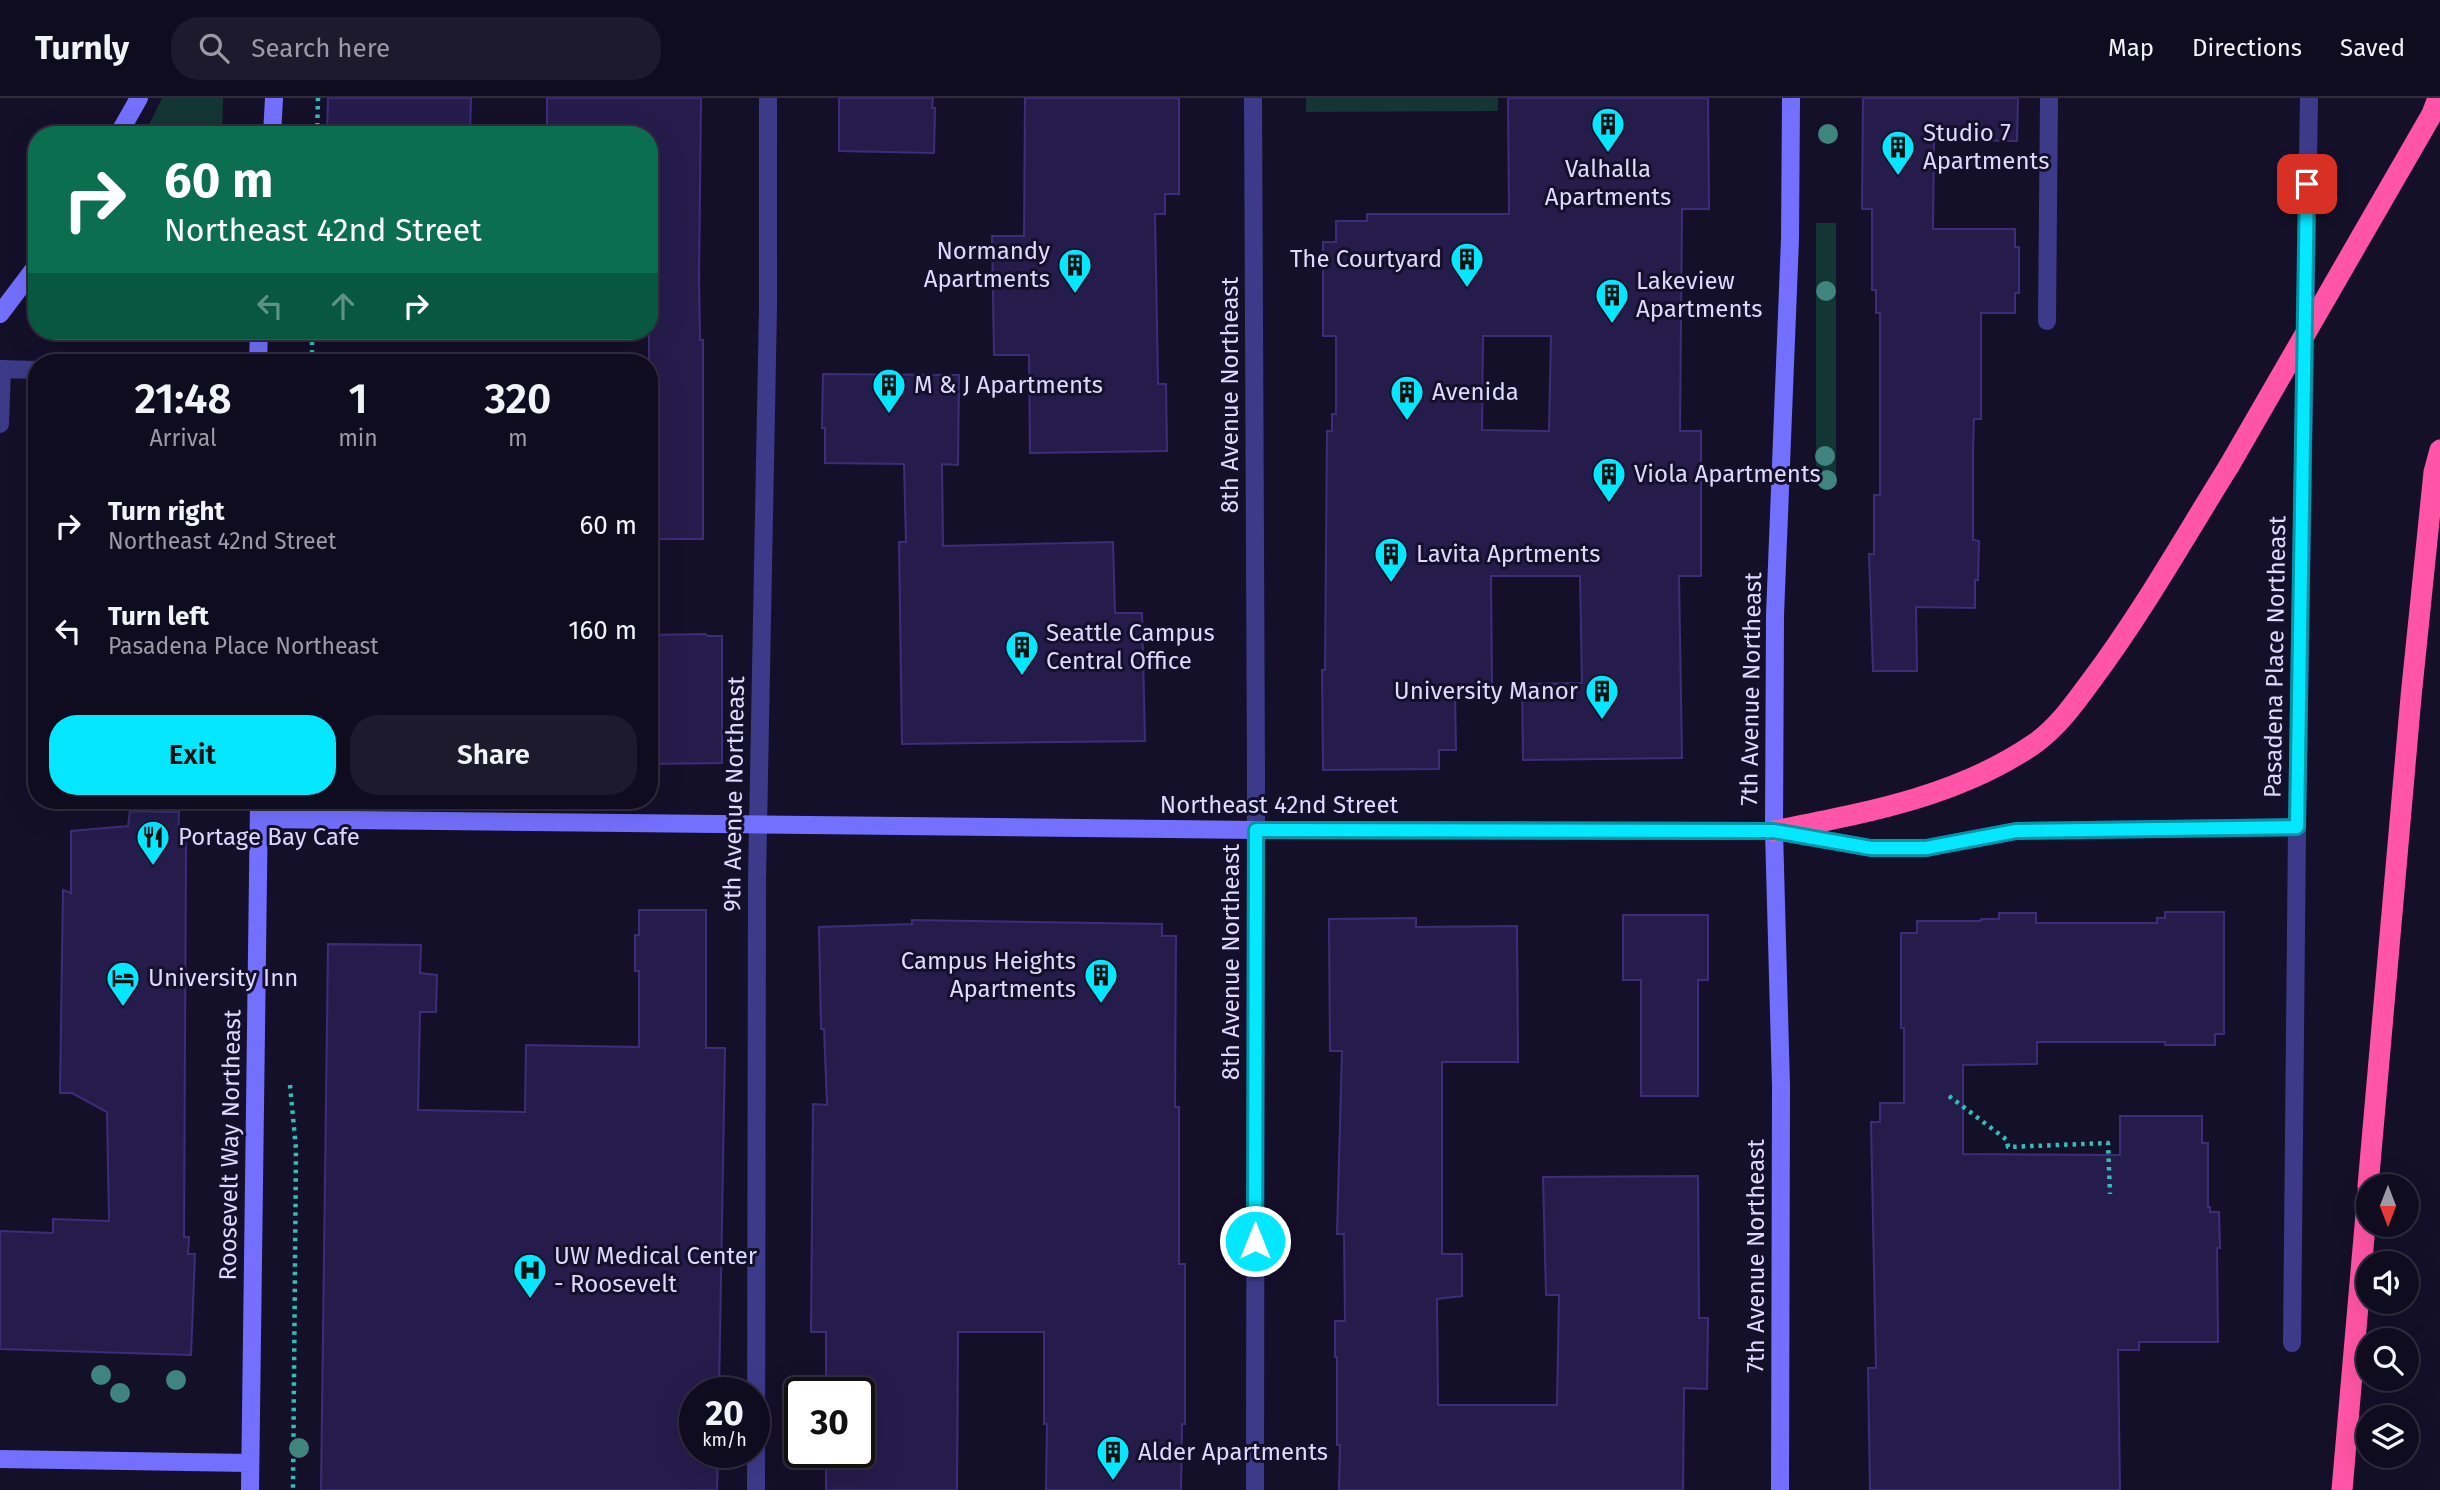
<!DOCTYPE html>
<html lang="en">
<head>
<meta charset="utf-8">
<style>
  :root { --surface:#100c20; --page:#1e1a2d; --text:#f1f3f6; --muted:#9c9ba5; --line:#302c3e; --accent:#05e7ff }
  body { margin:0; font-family:"Fira Sans",sans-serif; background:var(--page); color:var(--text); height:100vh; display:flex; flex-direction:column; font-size:26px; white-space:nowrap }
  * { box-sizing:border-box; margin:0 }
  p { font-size:23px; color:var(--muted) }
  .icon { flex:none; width:38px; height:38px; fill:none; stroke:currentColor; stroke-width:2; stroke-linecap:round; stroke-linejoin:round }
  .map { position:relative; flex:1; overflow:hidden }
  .sheet { position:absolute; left:28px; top:256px; width:630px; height:455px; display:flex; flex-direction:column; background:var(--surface); border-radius:28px; box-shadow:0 7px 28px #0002,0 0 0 2px var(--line) }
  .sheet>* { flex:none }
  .banner { position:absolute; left:28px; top:28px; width:630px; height:214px; border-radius:28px; box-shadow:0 7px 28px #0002,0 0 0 2px var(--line); background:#0b6e4f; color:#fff; overflow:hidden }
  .needle { width:46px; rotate:180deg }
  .tools { position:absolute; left:2356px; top:1076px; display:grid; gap:14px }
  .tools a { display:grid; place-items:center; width:63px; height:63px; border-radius:50%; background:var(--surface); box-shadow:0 7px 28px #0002,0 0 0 2px var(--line); font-size:35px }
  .speed { position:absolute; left:679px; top:1279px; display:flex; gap:14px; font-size:35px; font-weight:700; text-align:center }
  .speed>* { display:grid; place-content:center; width:91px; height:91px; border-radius:50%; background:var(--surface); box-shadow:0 7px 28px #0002,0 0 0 2px var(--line); line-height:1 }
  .speed small { font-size:18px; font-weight:400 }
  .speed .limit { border:4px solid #111; border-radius:10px; background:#fff; color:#111 }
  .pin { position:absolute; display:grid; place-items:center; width:60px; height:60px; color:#fff; margin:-30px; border-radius:14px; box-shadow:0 4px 10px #0006 }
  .me { position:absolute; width:77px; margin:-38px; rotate:0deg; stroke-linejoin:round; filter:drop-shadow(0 0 5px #0008) }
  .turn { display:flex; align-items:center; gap:24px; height:147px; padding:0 21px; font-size:32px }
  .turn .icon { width:91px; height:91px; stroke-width:2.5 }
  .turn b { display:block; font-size:49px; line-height:60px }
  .lanes { display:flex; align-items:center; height:66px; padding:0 21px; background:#0003; justify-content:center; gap:35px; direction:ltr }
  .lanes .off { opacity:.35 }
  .eta { display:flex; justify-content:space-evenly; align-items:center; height:119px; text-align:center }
  .eta b { font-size:42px; font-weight:600; line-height:49px }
  .cta { display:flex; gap:14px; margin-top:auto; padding:14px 21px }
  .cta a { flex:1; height:80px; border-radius:28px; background:var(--accent); color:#111; font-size:28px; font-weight:600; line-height:80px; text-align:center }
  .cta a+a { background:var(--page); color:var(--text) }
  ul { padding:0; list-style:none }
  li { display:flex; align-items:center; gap:21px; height:105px; padding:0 21px }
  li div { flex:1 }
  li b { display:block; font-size:26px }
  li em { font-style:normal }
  header { display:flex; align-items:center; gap:42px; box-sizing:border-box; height:98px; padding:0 35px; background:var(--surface); border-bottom:2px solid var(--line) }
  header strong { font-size:33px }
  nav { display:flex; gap:38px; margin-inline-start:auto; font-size:24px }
  .search { width:490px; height:63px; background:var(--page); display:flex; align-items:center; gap:18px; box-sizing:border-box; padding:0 24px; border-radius:28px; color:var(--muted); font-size:26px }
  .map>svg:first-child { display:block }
  .green { fill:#133533 }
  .building { fill:#251c4c; stroke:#3c2d78; stroke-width:2; fill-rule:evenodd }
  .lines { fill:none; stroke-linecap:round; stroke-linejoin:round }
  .path { stroke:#2ebfb6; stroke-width:4.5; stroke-dasharray:3.5 5; stroke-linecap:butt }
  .lane { stroke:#3d3a8a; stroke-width:18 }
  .street { stroke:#3d3a8a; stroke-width:18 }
  .secondary { stroke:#7470ff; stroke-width:18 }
  .highway { stroke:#ff54a7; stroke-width:21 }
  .highway-bridge { stroke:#ff54a7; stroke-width:21 }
  .tree { fill:#3f847e }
  .route-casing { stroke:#0396a6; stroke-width:18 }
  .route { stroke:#05e7ff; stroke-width:12 }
  .labels { text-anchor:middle; stroke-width:6; stroke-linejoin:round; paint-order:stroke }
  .poi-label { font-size:24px; fill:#ded9ff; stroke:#15102a; text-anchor:start }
  .street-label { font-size:24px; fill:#ded9ff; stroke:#15102a }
</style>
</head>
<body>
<header>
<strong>Turnly</strong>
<div class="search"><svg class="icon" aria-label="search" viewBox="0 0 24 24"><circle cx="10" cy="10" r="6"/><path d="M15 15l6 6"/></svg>Search here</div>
<nav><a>Map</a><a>Directions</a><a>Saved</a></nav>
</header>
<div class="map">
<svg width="2440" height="1392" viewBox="0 0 2440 1392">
  <rect width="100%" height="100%" fill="#15102a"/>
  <path class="green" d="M162,0H223L222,37H144Z
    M1306,0H1498V13L1306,14Z
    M1816,125H1836V386H1816Z"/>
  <path class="building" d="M328,0H471L470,37H327Z
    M547,0H701L699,179L700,242H703V441H649V37H547Z
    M839,0H933L932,10H935L934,55L839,53Z
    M1025,0H1179V96H1165V116H1155L1158,286H1166L1167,353L1030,355L1029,257H994L992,138H1024Z
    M1508,0H1708L1709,111H1682L1680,333H1701V478H1679L1682,660L1523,662L1522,586L1582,585L1580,478H1491L1492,591H1455L1456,652H1439V671L1323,672L1322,572H1325L1327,333H1332V316H1336V238H1323V144H1336V123H1367V116H1509ZM1483,238H1551L1549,333L1482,332Z
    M1863,0H2018L2017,43L1934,42L1933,131H2015V149H2019V195H2015V215H1981V321H1974L1973,353V442L1979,443L1978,482H1975V510L1916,509L1917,573H1873L1869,456H1874V397H1880V215H1876V192H1872V111H1862Z
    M823,276L959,277L958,367L942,366L943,448L1113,444L1115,515H1142L1145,643L902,646L899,444H906L904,366L825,365V330H822Z
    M705,536L708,538H722V665L649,666V537Z
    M130,713L179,714L178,740L186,745L184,1139H189L188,1156H195L191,1257L0,1251V1133L53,1135V1121L109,1123L107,1014L72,995H60L63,792L71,795V733L128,728Z
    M639,812H706V950H725L719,1295H695V1354H718L717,1392H321L328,846L421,847L420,875L437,877L436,914H420L418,1012L525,1014L526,947L639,949V873H635V837H639Z
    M2165,814H2224V936H2215V947H2165V944H2037V966L1963,967V1056L2120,1057V1018H2202V1045H2208V1109H2210V1114H2219L2220,1150H2217L2218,1244H2139V1252H2118L2120,1392H1870L1868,1270H1876L1871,1024H1880V1005H1904V930H1901V835H1917V823H1981V821H1999V815H2036V825H2157V820H2165Z
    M1623,817H1708V882H1698V998H1641V882H1623Z
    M1416,820V829L1517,828L1518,964H1442V1156H1462V1198L1437,1201L1438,1307H1557L1559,1197H1546L1543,1079L1698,1078L1699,1220H1708L1707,1291L1684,1290L1683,1392H1339L1340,1347H1337V1259H1335V1223H1345L1344,1136H1337L1342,953H1330L1329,821Z
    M912,822L1162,826V838H1176L1175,1009H1179V1166H1185V1326H1182L1181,1392H1046L1047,1326H1044V1234H958L957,1392H826V1354H859V1295H826V1234H811L813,1006L827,1007L824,931H821L819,829L912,826Z"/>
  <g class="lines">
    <path class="path" d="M317,37L318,0
      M312,264V233
      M290,987L296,1051L293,1392
      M1949,998L2007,1042L2008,1049L2108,1045L2110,1096"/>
    <path class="lane" d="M2047,223L2049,0
      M0,326L2,271"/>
    <path class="street" d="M1253,0L1256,674L1255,1392
      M0,271L37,272
      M1781,734L1871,750H1926L2016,733L2297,729
      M2292,1245L2297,729L2309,0
      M756,1392L757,782L768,209V0"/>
    <path class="secondary" d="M118,37L139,0
      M272,37L274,0
      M0,216L37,167
      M258,264L259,233
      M259,721L1256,732L1774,733
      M0,1361L250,1365
      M250,1392L259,702
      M1780,1392L1781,988L1774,733L1775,517L1790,141L1791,0"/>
    <path class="highway" d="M1774,733C1864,715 1957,699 2034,646C2057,630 2075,605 2091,583C2142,515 2184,440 2229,368
      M2368,1088L2411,599L2434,374L2440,352
      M2342,1392L2368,1093"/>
    <path class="highway-bridge" d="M2229,368L2432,16L2438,0"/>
  </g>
  <g class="tree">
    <circle cx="1828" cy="36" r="10"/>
    <circle cx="1826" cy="193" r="10"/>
    <circle cx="1825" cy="358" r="10"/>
    <circle cx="1827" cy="382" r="10"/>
    <circle cx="101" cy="1277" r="10"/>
    <circle cx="176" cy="1282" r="10"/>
    <circle cx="120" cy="1295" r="10"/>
    <circle cx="299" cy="1350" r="10"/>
  </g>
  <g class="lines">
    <defs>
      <path id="route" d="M1255,1143L1256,732L1774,733L1871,750H1926L2016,733L2297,729L2307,86"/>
    </defs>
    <use href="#route" class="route-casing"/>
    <use href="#route" class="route"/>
  </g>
  <defs>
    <symbol id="building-pin" viewBox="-11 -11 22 30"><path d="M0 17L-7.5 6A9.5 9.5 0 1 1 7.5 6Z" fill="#05e7ff" stroke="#15102a"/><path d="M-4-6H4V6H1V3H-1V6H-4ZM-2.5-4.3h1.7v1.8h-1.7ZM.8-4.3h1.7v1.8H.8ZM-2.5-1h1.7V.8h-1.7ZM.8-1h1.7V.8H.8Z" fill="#111"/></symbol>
    <symbol id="restaurant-pin" viewBox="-11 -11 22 30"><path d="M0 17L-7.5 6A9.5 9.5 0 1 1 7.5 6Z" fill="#05e7ff" stroke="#15102a"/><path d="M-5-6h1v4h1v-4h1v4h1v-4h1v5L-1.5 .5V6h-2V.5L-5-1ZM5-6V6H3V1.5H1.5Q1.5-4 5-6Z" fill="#111"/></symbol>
    <symbol id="hotel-pin" viewBox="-11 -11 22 30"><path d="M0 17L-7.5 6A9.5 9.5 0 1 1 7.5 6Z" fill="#05e7ff" stroke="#15102a"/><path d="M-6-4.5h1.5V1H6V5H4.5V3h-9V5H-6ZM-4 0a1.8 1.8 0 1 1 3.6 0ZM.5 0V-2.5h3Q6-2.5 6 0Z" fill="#111"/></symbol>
    <symbol id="hospital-pin" viewBox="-11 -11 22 30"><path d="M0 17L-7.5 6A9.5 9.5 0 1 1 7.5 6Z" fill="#05e7ff" stroke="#15102a"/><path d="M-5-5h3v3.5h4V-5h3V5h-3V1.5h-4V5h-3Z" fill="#111"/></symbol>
  </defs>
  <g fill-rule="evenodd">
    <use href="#building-pin" x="1589" y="7" width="38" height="52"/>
    <use href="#building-pin" x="1879" y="30" width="38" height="52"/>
    <use href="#building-pin" x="1448" y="142" width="38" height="52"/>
    <use href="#building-pin" x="1056" y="148" width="38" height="52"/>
    <use href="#building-pin" x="1593" y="178" width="38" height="52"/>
    <use href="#building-pin" x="870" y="268" width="38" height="52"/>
    <use href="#building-pin" x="1388" y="275" width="38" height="52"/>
    <use href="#building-pin" x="1590" y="357" width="38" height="52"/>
    <use href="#building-pin" x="1372" y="437" width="38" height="52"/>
    <use href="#building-pin" x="1003" y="530" width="38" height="52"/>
    <use href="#building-pin" x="1583" y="574" width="38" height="52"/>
    <use href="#restaurant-pin" x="134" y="720" width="38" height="52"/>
    <use href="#building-pin" x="1082" y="858" width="38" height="52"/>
    <use href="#hotel-pin" x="104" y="861" width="38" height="52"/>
    <use href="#hospital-pin" x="511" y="1153" width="38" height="52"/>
    <use href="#building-pin" x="1094" y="1335" width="38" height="52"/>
  </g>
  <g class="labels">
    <g class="poi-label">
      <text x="1923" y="43">Studio 7<tspan x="1923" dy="28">Apartments</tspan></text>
      <text x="1608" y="79" text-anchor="middle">Valhalla<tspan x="1608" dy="28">Apartments</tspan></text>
      <text x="1050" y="161" text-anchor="end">Normandy<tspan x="1050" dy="28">Apartments</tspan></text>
      <text x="1442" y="169" text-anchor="end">The Courtyard</text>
      <text x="1636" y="191">Lakeview<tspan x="1636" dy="28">Apartments</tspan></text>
      <text x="914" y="295">M &amp; J Apartments</text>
      <text x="1432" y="302">Avenida</text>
      <text x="1634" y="384">Viola Apartments</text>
      <text x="1416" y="464">Lavita Aprtments</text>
      <text x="1046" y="543">Seattle Campus<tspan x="1046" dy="28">Central Office</tspan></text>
      <text x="1578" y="601" text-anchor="end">University Manor</text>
      <text x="178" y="747">Portage Bay Cafe</text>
      <text x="1076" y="871" text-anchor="end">Campus Heights<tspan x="1076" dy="28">Apartments</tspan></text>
      <text x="148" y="888">University Inn</text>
      <text x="554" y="1166">UW Medical Center<tspan x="554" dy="28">- Roosevelt</tspan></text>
      <text x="1138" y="1362">Alder Apartments</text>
    </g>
    <g class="street-label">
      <text transform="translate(1230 297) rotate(-90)" y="8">8th Avenue Northeast</text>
      <text transform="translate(2275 559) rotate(-89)" y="8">Pasadena Place Northeast</text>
      <text transform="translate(1751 591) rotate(-89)" y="8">7th Avenue Northeast</text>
      <text transform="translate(734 696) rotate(-89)" y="8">9th Avenue Northeast</text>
      <text x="1279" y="715">Northeast 42nd Street</text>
      <text transform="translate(1231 864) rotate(-90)" y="8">8th Avenue Northeast</text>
      <text transform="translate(230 1047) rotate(-89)" y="8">Roosevelt Way Northeast</text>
      <text transform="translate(1756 1158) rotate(-90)" y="8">7th Avenue Northeast</text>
    </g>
  </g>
</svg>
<div class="tools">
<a><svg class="needle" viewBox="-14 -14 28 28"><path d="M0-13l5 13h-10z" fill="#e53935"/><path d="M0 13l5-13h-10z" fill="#9c9ba5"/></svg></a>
<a><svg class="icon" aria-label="sound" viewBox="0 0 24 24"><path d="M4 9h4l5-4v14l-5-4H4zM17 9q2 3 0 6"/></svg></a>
<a><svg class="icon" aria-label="search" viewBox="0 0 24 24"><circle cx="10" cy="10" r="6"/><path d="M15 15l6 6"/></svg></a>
<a><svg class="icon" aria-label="layers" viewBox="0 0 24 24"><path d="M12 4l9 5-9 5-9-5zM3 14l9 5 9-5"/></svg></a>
</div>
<div class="speed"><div>20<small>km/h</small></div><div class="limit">30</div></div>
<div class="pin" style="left:2307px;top:86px;background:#d93025"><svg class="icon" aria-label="arrive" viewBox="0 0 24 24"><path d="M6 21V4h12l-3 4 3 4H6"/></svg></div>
<svg class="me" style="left:1255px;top:1143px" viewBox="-20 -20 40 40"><circle r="17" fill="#05e7ff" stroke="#fff" stroke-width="3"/><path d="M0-11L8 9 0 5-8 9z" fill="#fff"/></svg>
<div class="banner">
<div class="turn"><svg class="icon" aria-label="right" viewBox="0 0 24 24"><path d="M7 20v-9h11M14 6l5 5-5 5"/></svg><div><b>60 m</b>Northeast 42nd Street</div></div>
<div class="lanes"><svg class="icon off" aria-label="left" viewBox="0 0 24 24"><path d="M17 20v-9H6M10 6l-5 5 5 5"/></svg><svg class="icon off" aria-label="ahead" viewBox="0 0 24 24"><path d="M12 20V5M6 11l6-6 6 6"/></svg><svg class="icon" aria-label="right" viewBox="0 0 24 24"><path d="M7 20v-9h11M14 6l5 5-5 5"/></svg></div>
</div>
<section class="sheet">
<div class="eta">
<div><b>21:48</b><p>Arrival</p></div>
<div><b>1</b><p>min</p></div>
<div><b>320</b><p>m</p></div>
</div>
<ul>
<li><svg class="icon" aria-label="right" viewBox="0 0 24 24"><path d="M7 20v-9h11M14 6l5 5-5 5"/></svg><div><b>Turn right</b><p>Northeast 42nd Street</p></div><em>60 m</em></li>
<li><svg class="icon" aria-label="left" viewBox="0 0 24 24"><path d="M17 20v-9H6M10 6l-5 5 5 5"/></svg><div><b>Turn left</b><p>Pasadena Place Northeast</p></div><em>160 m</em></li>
</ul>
<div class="cta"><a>Exit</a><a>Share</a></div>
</section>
</div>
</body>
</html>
